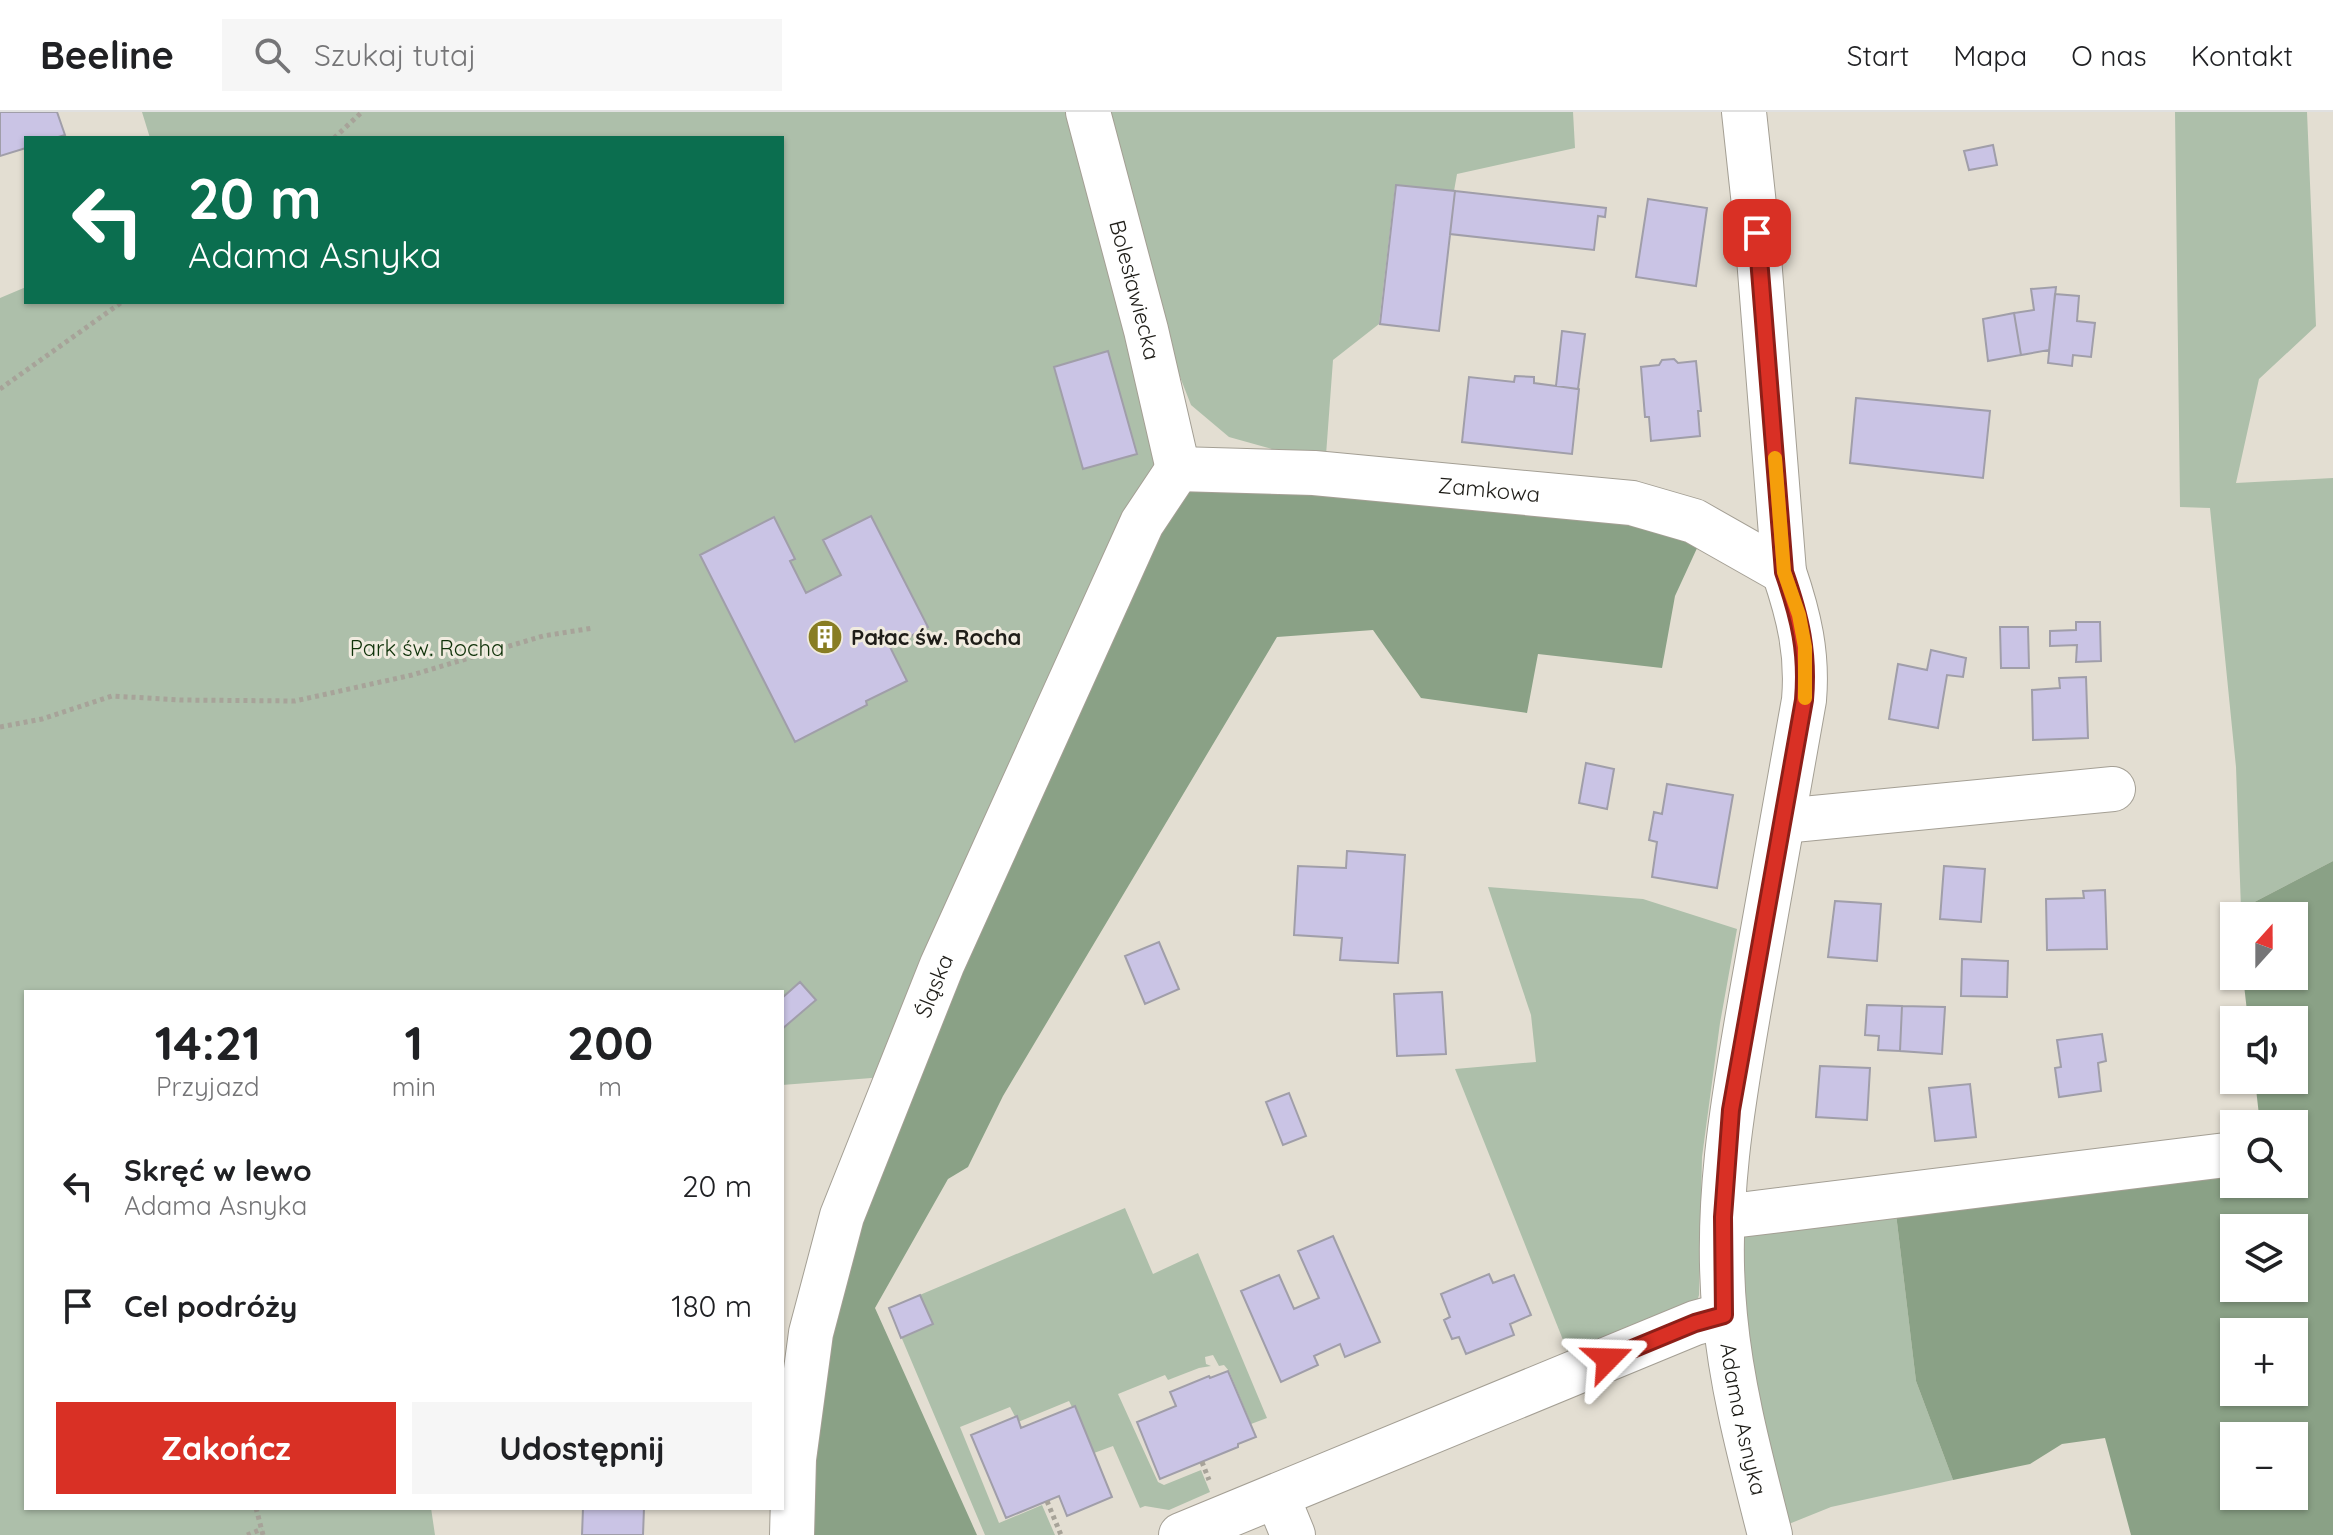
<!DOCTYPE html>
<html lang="pl">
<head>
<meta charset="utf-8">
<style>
  :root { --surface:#fff; --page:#f6f6f6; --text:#202124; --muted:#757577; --line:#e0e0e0; --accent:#d93025 }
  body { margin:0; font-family:Quicksand,sans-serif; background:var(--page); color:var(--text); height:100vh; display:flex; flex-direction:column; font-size:30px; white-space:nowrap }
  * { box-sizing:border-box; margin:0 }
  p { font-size:26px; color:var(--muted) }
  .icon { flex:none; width:44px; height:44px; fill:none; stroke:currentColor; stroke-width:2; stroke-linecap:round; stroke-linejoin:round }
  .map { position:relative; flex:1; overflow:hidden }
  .details { position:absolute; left:24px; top:878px; width:760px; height:520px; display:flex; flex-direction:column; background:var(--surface); border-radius:0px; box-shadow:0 2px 6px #0004 }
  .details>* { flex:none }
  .hud { position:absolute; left:24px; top:24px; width:760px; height:168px; border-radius:0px; box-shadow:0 2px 6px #0004; background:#0b6e4f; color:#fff; overflow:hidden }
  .needle { width:52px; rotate:21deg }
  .controls { position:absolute; left:2220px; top:790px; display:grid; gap:16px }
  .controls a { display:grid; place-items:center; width:88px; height:88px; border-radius:0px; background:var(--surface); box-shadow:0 2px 6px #0004; font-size:40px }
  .pin { position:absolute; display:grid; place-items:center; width:68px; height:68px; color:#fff; margin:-34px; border-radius:16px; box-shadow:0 4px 12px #0006 }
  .me { position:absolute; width:88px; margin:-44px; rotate:68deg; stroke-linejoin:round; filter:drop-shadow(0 0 6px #0008) }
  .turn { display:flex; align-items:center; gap:28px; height:168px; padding:0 32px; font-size:36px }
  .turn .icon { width:104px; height:104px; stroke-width:2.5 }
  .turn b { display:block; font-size:56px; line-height:68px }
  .eta { display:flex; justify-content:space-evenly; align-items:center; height:136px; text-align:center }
  .eta b { font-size:48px; font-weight:800; line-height:56px }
  .action { display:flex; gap:16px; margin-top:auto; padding:16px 32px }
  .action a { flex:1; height:92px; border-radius:0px; background:var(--accent); color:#fff; font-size:32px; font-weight:800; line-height:92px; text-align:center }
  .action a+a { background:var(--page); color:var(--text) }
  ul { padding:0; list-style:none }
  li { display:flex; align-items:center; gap:24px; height:120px; padding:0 32px }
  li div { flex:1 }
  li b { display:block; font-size:30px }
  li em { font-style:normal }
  header { display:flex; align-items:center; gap:48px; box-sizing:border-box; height:112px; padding:0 40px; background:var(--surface); border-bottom:2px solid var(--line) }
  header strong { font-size:38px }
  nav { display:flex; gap:44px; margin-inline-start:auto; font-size:28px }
  .search { width:560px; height:72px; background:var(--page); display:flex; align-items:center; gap:20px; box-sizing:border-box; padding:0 28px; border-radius:0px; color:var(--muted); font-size:30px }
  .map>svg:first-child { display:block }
  .green { fill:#adbfaa }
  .forest { fill:#8aa186; fill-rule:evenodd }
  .building { fill:#cac4e5; stroke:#a09ea9; stroke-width:2 }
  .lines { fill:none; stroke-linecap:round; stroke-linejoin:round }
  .minor-casing { stroke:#a49f94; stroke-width:46 }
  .path { stroke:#a7a399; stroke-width:5; stroke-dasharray:4 4; stroke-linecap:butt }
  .minor { stroke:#fff; stroke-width:44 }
  .route-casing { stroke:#8d1f18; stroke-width:20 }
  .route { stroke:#d93025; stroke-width:14 }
  .slow { stroke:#f59e0b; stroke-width:14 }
  .labels { text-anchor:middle; stroke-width:6; stroke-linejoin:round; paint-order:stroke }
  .street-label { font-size:22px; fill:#1e1d18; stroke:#f0ebdf }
  .poi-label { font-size:22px; font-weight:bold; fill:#1e1d18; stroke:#f0ebdf; text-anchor:start }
  .park-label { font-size:22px; fill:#0f3209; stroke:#f0ebdf }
</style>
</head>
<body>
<header>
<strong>Beeline</strong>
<div class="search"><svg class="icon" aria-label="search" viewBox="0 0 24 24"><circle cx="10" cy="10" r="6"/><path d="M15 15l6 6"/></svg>Szukaj tutaj</div>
<nav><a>Start</a><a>Mapa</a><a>O nas</a><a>Kontakt</a></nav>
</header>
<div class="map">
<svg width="2333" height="1423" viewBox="0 0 2333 1423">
  <rect width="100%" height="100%" fill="#e3ded2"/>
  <path class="green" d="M142,0H1573L1575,36L1457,62L1454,79L1395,75L1379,212L1333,248L1326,343L1286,341L1229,325L1191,293L1175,252L1181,361L897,964L782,973V880H26V1396H431L435,1423H0V186L26,175V190H782V26H150Z
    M2175,0H2307L2316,214L2259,267L2236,371L2333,366V749L2241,797L2236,655L2210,396L2180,395Z
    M1488,775L1643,787L1737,817L1720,911L1702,1045L1699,1183L1696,1193L1571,1248L1455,957L1536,950L1531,903Z
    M1894,1085L1916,1269L1953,1368L1831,1395L1769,1420L1720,1107Z
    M1125,1096L1153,1162L1198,1141L1267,1306L1251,1312L1229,1259L1224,1253L1219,1254L1213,1243L1205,1245L1206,1252L1211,1254L1199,1256L1168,1268L1165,1263L1118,1282L1158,1370L1164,1373L1201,1358L1210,1380L1169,1398L1145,1394L1140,1396L1113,1334L1094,1341L1075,1295H1072L1069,1289L1018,1310L1010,1295L960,1315L999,1411L1042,1393L1055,1423H985L889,1196Z"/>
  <path class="forest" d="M1181,361L1641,406L1698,434L1675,484L1662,556L1538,542L1527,601L1421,586L1373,518L1277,525L1003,984L968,1055L948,1067L875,1196L977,1423H812L814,1369L832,1218L897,964Z
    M2333,749V1423H2131L2105,1326L2062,1332L2030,1352L1953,1368L1916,1269L1894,1085L2234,1040V1072H2294V1012H2260L2255,968H2294V908H2248L2243,864H2294V804H2241V797ZM2234,1116H2294V1176H2234ZM2234,1220H2294V1280H2234ZM2234,1324H2294V1384H2234Z"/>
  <path class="building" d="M0,0H57L65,23L55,26H26V36L0,44Z
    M1993,33L1997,53L1969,58L1964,39Z
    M1396,73L1455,79L1439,219L1380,212Z
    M1455,79L1606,96L1605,105L1598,104L1594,138L1450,122Z
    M1648,87L1707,96L1696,174L1636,165Z
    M2056,175L2049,238L2021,243L2014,201L2034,198L2031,177Z
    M2055,182L2079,184L2077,209L2095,211L2091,245L2073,243L2072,254L2048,251Z
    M2014,201L2021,243L1988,249L1983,207Z
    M1562,219L1585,222L1578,277L1556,274Z
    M1108,239L1137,342L1083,357L1054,255Z
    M1674,247L1678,251L1696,249L1701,299H1698L1700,324L1651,329L1649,305H1645L1641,255L1659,253L1662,248Z
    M1515,264L1534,265V271L1579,277L1572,342L1462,330L1469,265L1514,270Z
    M1856,286L1990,299L1983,366L1850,351Z
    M871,404L928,515L890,535L907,569L866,589L867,593L795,630L700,443L774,405L795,447L790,449L806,481L841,463L823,428Z
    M2076,510H2100L2101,549L2076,550L2077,533L2050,534V519L2076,518Z
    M2000,515H2028L2029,556H2001Z
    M1931,538L1966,546L1963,565L1947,563L1938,616L1889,607L1898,552L1927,558Z
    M2086,565L2088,626L2033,628L2032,578L2060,576L2059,566Z
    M1586,651L1614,657L1607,697L1579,691Z
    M1667,672L1733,683L1717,776L1652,765L1657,730L1649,728L1654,700L1662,702Z
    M1347,739L1405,743L1398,851L1340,848L1342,826L1294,823L1298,754L1346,756Z
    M1944,754L1985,757L1981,810L1940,807Z
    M2105,778L2107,837L2047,838L2046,787L2084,786L2083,779Z
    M1835,789L1881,792L1877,849L1828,845Z
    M1159,830L1179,877L1145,892L1125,844Z
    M1962,847L2008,849L2007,885L1961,884Z
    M800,870L816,888L782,917V886Z
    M1442,880L1446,942L1397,944L1394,882Z
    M1867,893L1902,894L1900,939L1878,938L1879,924L1865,923Z
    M1902,894L1945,895L1942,942L1900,939Z
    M2102,922L2106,949L2098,951L2101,979L2059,985L2055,956L2061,955L2057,928Z
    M1820,954L1870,956L1867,1008L1816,1005Z
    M1970,972L1976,1025L1935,1029L1929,976Z
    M1289,981L1306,1024L1283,1033L1266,990Z
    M1333,1124L1380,1230L1345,1245L1340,1232L1314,1244L1318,1253L1281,1270L1241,1179L1279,1163L1294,1197L1319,1186L1298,1139Z
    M1489,1162L1493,1171L1514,1163L1531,1203L1510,1212L1514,1223L1466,1242L1459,1225L1452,1227L1444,1208L1450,1205L1441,1182Z
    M920,1183L933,1212L901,1226L889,1196Z
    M1228,1259L1256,1325L1238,1332V1335L1160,1367L1137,1310L1176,1294L1170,1280L1209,1264L1210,1266Z
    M1075,1294L1112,1385L1067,1404L1059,1384L1006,1406L971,1323L1017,1304L1021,1316Z
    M583,1396H644L643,1423H582Z"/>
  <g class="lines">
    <defs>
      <g id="minor">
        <path id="s1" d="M1088,0L1146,218L1178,357"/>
        <path id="s2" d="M1744,0L1757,121L1784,460C1799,504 1808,542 1804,588C1787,686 1769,783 1752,880C1733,988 1714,1094 1725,1204C1732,1279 1752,1351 1770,1423"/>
        <path id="s3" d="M1178,357L1314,361L1632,391L1694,409L1784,460"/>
        <path d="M1783,709L2113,677"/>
        <path d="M1723,1105L2234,1042"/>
        <path d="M1277,1384L1293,1423"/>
        <path id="s4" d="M792,1423L794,1347L811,1221L842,1104L942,853L1142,411L1178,357"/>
        <path d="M1181,1423L1695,1211L1724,1203"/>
      </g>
    </defs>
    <use href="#minor" class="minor-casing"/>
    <path class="path" d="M334,26L362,0
      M0,277L122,190
      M0,615L42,607L112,584L181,588L295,589L412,563L543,524L593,516
      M1202,1350L1209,1368
      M1047,1389L1061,1423
      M256,1396L263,1423
      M247,1423L262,1417"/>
    <use href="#minor" class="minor"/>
  </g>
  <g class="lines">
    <defs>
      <path id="route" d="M1608,1247L1695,1211L1724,1203L1723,1105L1731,998L1804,588C1808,540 1800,506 1784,460L1757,121"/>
    </defs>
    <use href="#route" class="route-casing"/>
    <use href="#route" class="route"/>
    <path class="slow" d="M1775,346L1784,460L1799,503L1805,535V586"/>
  </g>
  <defs>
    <symbol id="building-disc" viewBox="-11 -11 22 22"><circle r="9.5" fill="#887d23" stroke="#f0ebdf"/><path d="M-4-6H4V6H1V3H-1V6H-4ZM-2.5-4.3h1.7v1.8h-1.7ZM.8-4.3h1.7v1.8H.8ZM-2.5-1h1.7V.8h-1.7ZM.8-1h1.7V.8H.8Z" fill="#fff"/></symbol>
  </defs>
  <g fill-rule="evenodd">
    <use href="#building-disc" x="805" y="505" width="40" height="40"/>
  </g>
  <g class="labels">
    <g class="street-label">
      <text dy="8" stroke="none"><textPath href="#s1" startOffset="184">Bolesławiecka</textPath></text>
      <text dy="8" stroke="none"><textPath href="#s3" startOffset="312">Zamkowa</textPath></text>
      <text dy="8" stroke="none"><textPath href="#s4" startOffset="572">Śląska</textPath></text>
      <text dy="8" stroke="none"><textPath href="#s2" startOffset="1320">Adama Asnyka</textPath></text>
    </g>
    <g class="poi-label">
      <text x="851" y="533">Pałac św. Rocha</text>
    </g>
    <g class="park-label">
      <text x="427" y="544">Park św. Rocha</text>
    </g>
  </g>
</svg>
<div class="controls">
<a><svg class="needle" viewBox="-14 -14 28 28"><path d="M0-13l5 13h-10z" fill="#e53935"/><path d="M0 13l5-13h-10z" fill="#757577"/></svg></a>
<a><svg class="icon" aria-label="sound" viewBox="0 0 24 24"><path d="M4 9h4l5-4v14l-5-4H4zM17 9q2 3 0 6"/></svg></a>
<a><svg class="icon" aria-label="search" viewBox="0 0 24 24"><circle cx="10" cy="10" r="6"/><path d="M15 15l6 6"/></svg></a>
<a><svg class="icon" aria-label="layers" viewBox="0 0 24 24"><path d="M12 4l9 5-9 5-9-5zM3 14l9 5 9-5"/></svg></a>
<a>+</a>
<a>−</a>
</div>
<div class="pin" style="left:1757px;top:121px;background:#d93025"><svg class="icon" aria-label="arrive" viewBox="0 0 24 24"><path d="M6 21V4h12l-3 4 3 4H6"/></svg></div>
<svg class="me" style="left:1608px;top:1247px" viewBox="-20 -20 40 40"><path d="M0-17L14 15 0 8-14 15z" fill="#d93025" stroke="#fff" stroke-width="4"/></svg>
<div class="hud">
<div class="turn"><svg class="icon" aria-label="left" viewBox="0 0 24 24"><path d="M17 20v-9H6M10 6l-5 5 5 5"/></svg><div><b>20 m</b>Adama Asnyka</div></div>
</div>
<section class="details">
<div class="eta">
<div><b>14:21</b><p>Przyjazd</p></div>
<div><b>1</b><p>min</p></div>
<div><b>200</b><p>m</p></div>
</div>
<ul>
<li><svg class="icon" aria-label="left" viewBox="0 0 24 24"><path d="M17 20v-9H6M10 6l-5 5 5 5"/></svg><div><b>Skręć w lewo</b><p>Adama Asnyka</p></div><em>20 m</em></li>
<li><svg class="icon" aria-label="arrive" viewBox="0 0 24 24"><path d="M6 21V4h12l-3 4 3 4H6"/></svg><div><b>Cel podróży</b></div><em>180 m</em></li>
</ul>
<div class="action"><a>Zakończ</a><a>Udostępnij</a></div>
</section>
</div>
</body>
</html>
